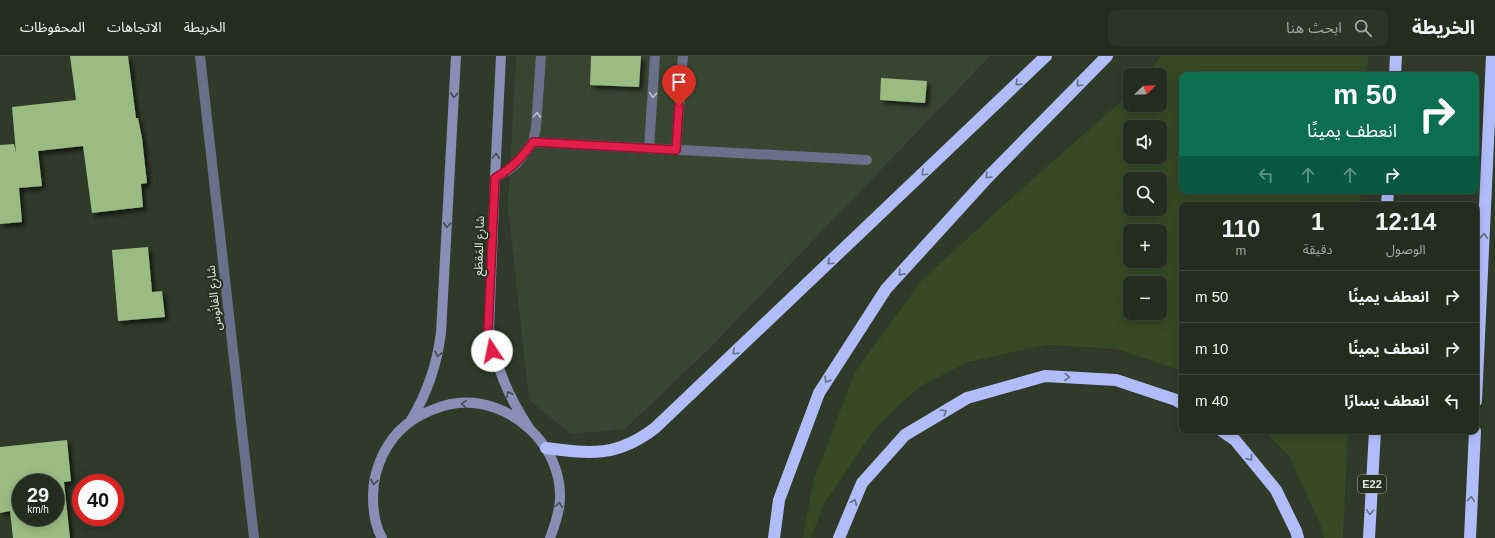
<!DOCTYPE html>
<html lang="ar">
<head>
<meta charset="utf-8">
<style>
  :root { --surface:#242c1f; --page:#2c3428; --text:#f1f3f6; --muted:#a3a7a4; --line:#41483d }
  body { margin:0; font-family:Arial,"Noto Sans Arabic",sans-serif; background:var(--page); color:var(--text); direction:rtl; height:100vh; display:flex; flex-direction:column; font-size:15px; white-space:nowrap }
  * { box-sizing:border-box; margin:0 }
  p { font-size:13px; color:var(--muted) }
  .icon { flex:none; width:22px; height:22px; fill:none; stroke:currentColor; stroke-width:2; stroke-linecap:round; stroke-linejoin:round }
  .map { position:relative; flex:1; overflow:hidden; direction:ltr }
  .details { position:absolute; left:1179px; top:146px; width:300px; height:232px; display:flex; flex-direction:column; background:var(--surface); border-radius:8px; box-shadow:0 2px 10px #0003,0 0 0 1px var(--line); direction:rtl }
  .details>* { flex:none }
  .hud { position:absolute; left:1179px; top:16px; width:300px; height:122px; border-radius:8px; box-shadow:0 2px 10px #0003,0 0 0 1px var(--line); direction:rtl; background:#0b6e4f; color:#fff; overflow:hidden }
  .needle { width:26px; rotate:67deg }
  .controls { position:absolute; left:1123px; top:12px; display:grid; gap:8px }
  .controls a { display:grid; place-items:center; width:44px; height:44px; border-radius:8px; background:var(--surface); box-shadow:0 2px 10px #0003,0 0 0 1px var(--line); font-size:20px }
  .speed { position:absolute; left:12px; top:418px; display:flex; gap:8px; font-size:20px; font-weight:700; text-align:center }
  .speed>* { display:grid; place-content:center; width:52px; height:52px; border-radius:50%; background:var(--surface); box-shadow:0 2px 10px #0003,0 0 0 1px var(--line); line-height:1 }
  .speed small { font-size:10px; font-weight:400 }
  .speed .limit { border:6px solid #d22; background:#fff; color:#111 }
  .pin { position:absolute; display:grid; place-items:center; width:34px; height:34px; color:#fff; margin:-41px -17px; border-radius:50% 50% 50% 0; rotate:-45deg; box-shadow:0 0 4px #0007 }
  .pin .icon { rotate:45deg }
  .me { position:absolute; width:44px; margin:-22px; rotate:349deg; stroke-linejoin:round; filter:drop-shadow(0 0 3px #0008) }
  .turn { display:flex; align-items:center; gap:14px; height:84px; padding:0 16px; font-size:18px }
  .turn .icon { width:52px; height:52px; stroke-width:2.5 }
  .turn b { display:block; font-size:28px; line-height:34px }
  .lanes { display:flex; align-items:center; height:38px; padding:0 16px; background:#0003; justify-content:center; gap:20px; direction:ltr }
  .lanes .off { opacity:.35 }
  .eta { display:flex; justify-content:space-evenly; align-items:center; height:68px; text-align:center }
  .eta b { font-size:24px; font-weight:600; line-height:28px }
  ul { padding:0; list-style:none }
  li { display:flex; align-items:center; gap:12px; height:52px; padding:0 16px; border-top:1px solid var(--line) }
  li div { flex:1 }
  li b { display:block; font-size:15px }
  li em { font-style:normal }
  header { display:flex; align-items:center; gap:24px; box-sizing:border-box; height:56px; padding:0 20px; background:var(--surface); border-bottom:1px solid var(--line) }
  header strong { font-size:19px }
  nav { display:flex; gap:22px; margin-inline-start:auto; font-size:14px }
  .search { width:280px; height:36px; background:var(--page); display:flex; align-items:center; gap:10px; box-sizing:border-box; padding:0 14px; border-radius:8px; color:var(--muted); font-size:15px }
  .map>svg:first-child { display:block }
  .built { fill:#384530 }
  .green { fill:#344924; fill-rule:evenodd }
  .building { fill:#9abc82; fill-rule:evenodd; filter:url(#shadow) }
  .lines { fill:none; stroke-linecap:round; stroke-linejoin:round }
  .lane { stroke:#6a7089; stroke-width:10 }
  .street { stroke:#6a7089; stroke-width:10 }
  .secondary { stroke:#878fb7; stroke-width:10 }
  .highway { stroke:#b1bdfb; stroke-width:12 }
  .oneway { stroke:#656f83 }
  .oneway2 { stroke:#434c4d }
  .oneway3 { stroke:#bdc4c4 }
  .route-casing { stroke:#92132f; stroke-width:10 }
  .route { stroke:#e11d48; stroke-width:7 }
  .labels { text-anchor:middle; stroke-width:4; stroke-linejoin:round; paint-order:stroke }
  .shield { fill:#262f20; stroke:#a9b0a4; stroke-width:1 }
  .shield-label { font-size:11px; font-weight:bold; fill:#e1e8dd }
  .street-label { font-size:12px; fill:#e1e8dd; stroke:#262f20 }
</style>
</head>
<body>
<header>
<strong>الخريطة</strong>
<div class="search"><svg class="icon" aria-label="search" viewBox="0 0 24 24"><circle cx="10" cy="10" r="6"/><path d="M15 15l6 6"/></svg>ابحث هنا</div>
<nav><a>الخريطة</a><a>الاتجاهات</a><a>المحفوظات</a></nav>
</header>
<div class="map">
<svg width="1495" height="482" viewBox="0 0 1495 482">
  <defs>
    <filter id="shadow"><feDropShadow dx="3.5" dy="3.5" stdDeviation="2" flood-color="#0009"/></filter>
  </defs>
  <rect width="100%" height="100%" fill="#303a29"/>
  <path class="built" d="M516,0H990L711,291L625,373L571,378L529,344L508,151Z"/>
  <path class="green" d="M1161,0H1368L1367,19H1182V135H1361L1360,149H1182V315L1117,293L1046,289L968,306L919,331L875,372L824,448L811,482H803L813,426L855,316L921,225L1017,137L1123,44L1130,36V49H1160V19H1145ZM1130,71H1160V101H1130ZM1130,123H1160V153H1130ZM1130,175H1160V205H1130ZM1130,227H1160V257H1130Z
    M1264,375H1348L1343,482H1324L1320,468L1289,400Z"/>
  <path class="building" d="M70,0H128L136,62H138L142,82L147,127L141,128L143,151L92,157L83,90L38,95L42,130L19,132L22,166L0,168V89L14,88L16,97L12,51L76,44Z
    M591,0H641L639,31L590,29Z
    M881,22L927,25L925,47L880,44Z
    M148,191L152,236L162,235L165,261L118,265L112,194Z
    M67,384L71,425L64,426L70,482H13L10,455L0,457V391ZM21,427H55V461H21Z"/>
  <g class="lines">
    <path class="lane" d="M533,86L867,104
      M649,93L655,0
      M676,94L683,0
      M495,122L507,115L517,107L533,86L536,71L541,0"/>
    <path class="street" d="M200,0L254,482"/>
    <path class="secondary" d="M501,0L495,122L489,273C496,311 508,340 529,372
      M411,364C428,336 437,308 441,277L456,0
      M382,482C372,465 371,436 376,417C383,392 398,371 421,359C433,353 445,348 458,347C511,342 561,389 560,441C560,455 555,469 550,482"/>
    <path class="highway" d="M1395,19L1396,0
      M1387,149L1388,135
      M1476,345L1492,0
      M1222,375L1235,384L1276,434L1296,475L1298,482
      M546,392C592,398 617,401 655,372L1046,0
      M774,482L779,444L819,337L886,233L990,119L1107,0
      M839,482L862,427L905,379L967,342L1045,320L1116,324L1176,344L1182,348
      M1369,482L1375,375
      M1470,482L1475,375"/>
  </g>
  <defs><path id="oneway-chevron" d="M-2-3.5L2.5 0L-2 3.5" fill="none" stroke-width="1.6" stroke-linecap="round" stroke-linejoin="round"/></defs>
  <g class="oneway">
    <use href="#oneway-chevron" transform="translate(1018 27) rotate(136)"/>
    <use href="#oneway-chevron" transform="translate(1079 28) rotate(135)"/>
    <use href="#oneway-chevron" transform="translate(924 117) rotate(137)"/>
    <use href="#oneway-chevron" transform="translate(988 120) rotate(133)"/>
    <use href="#oneway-chevron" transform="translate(1484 180) rotate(-87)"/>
    <use href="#oneway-chevron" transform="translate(830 206) rotate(137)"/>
    <use href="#oneway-chevron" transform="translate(901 217) rotate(132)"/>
    <use href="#oneway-chevron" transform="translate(735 296) rotate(137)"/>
    <use href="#oneway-chevron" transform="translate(1067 321) rotate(3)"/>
    <use href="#oneway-chevron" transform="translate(827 324) rotate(123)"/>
    <use href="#oneway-chevron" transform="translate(944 356) rotate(-31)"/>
    <use href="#oneway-chevron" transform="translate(1250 402) rotate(51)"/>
    <use href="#oneway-chevron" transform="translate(1471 443) rotate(-87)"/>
    <use href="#oneway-chevron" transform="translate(854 446) rotate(-67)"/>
    <use href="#oneway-chevron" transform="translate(1370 456) rotate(93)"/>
  </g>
  <g class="oneway2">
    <use href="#oneway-chevron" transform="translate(454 39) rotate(93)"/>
    <use href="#oneway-chevron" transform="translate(496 100) rotate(-87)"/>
    <use href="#oneway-chevron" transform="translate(447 169) rotate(93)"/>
    <use href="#oneway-chevron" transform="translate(438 298) rotate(103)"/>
    <use href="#oneway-chevron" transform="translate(509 338) rotate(-117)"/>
    <use href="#oneway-chevron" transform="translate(464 348) rotate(-178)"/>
    <use href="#oneway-chevron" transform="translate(374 426) rotate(100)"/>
    <use href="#oneway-chevron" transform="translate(559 449) rotate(-82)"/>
  </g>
  <g class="oneway3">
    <use href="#oneway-chevron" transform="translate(653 39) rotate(94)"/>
    <use href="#oneway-chevron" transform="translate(537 59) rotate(-87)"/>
  </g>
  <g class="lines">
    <defs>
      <path id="route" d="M492,295L488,274L495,122C511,113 522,102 533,86L676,94L679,50"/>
    </defs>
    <use href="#route" class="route-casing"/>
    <use href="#route" class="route"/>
  </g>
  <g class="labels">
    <rect class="shield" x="1358" y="419" width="28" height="18" rx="3"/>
    <g class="shield-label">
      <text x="1372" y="432">E22</text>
    </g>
    <g class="street-label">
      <text transform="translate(479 190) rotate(-88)" y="4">شارع المَقطَع</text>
      <text transform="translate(214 242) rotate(-96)" y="4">شارع الفانُوس</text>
    </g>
  </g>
</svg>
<div class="controls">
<a><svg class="needle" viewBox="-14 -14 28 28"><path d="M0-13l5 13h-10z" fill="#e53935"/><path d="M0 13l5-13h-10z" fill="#a3a7a4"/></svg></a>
<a><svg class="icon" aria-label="sound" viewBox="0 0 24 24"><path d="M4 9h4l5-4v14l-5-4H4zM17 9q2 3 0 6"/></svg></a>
<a><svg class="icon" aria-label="search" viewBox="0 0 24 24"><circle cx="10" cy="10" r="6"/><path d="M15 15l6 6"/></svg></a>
<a>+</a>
<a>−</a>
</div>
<div class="speed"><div>29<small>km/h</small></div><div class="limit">40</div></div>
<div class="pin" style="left:679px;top:50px;background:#d93025"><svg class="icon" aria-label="arrive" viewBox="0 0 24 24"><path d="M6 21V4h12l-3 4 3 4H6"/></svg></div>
<svg class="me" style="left:492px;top:295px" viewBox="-20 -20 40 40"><circle r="19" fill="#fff"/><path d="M0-13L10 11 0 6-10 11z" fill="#e11d48"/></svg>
<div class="hud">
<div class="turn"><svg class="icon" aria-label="right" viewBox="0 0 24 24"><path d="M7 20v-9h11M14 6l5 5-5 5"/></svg><div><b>50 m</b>انعطف يمينًا</div></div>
<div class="lanes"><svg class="icon off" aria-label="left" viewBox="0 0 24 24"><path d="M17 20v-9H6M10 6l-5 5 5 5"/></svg><svg class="icon off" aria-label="ahead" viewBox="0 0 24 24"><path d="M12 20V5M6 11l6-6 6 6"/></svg><svg class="icon off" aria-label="ahead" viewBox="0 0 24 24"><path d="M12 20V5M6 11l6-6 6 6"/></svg><svg class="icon" aria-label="right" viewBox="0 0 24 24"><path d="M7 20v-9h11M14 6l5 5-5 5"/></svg></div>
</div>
<section class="details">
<div class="eta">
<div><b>12:14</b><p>الوصول</p></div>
<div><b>1</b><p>دقيقة</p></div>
<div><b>110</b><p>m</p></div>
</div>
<ul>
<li><svg class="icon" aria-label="right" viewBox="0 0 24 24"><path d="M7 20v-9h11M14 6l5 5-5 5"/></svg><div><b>انعطف يمينًا</b></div><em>50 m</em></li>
<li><svg class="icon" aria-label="right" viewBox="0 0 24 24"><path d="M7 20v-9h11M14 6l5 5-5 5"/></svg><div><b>انعطف يمينًا</b></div><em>10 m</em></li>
<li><svg class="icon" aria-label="left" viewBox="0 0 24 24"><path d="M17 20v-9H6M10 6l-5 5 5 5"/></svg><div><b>انعطف يسارًا</b></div><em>40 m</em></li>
</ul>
</section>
</div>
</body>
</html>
